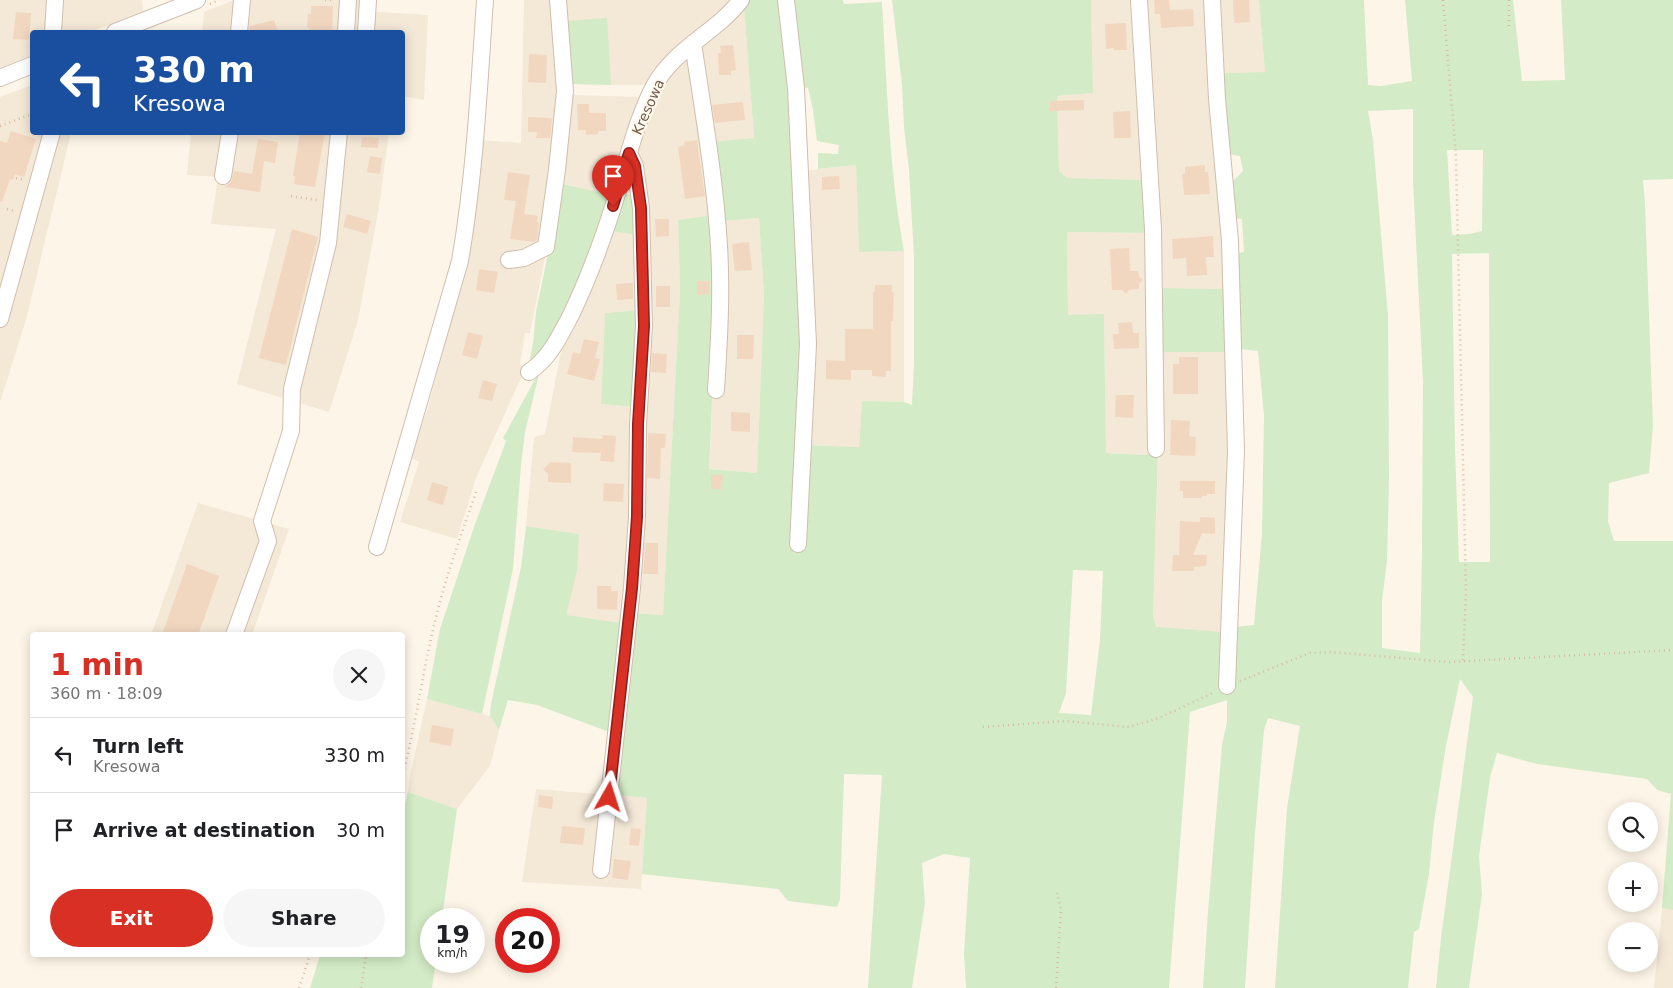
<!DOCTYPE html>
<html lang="en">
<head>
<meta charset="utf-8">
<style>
  :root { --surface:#fff; --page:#f6f6f6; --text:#202124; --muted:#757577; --line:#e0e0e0; --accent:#d93025 }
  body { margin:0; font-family:"DejaVu Sans",sans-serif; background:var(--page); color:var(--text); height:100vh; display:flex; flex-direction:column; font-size:19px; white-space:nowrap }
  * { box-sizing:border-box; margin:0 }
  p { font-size:16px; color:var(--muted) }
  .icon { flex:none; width:28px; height:28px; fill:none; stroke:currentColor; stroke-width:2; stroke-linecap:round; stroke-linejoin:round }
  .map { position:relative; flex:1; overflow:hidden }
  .details { position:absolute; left:30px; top:632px; width:375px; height:325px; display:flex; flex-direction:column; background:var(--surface); border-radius:5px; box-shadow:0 2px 12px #0003 }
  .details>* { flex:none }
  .banner { position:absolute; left:30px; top:30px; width:375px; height:105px; border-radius:5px; box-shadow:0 2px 12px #0003; background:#1a4fa0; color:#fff; overflow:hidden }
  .buttons { position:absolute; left:1608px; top:802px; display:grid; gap:10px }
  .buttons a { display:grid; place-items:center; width:50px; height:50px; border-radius:50%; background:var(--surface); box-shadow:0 2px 12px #0003; font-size:25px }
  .speed { position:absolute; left:420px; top:908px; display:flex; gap:10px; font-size:25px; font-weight:700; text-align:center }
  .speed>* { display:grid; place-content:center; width:65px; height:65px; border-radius:50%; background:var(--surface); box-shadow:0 2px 12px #0003; line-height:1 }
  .speed small { font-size:12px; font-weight:400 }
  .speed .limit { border:8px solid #d22; background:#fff; color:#111 }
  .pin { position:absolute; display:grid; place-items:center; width:42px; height:42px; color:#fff; margin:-51px -21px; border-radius:50% 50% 50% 0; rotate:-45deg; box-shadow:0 0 5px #0007 }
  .pin .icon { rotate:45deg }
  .me { position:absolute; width:55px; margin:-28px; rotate:6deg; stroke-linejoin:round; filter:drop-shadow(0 0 4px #0008) }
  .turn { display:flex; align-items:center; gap:18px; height:105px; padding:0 20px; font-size:22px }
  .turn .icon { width:65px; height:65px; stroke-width:2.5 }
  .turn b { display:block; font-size:35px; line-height:42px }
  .round { display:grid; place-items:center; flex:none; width:52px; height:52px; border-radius:26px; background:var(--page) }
  .head { display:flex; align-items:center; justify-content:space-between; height:85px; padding:0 20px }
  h1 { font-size:30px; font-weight:800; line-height:38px; color:var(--accent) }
  .action { display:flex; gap:10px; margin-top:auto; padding:10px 20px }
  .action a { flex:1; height:58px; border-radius:30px; background:var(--accent); color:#fff; font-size:20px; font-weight:800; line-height:58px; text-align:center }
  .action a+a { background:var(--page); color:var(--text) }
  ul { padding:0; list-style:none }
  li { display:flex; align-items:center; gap:15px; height:75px; padding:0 20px; border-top:1px solid var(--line) }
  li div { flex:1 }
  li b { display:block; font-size:19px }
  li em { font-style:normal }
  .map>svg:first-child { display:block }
  .residential { fill:#f4e8d7 }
  .green { fill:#d3ebc6; fill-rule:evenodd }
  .building { fill:#f2d7c0 }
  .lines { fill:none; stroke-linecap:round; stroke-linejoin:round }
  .minor-casing { stroke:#cfbeae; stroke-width:18 }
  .path { stroke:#d8baa2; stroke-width:2.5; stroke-dasharray:1 4; stroke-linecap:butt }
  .minor { stroke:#fff; stroke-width:16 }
  .route-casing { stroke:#8d1f18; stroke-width:12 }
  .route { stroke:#d93025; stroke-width:9 }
  .labels { text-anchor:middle; stroke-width:4.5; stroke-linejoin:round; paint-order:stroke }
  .street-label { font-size:14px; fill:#775e4c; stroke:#fffaef }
</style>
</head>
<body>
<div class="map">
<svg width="1673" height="988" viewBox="0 0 1673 988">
  <rect width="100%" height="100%" fill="#fdf6e8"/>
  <path class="residential" d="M0,0H142L143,11L90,32H32V55L0,68Z
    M234,0H366L365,11L428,15L424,100L403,96L402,32H202L204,12Z
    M524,0H555L560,99L545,238V258L530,333H525L520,364L525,369L476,478L457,539L400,522L419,462L410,457L428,408L466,262L481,140L521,143Z
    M565,0H732L643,85H611V81L567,21Z
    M1091,0H1134L1143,180L1067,178L1059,171L1057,96L1093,93Z
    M1143,0H1208L1227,289L1160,288Z
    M1221,0H1259L1265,72L1224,73Z
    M744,7L754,139L713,142L701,50L705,40Z
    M692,54L713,215L678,220L680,290L663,615L633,613L645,246L646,179L638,149L661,87Z
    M32,85V132L71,133L26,320L0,402V97Z
    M570,95L642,97L612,195L562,184Z
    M191,133H389L379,207L358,320L329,412L237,384L276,229L211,224L218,177L187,175Z
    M856,165L859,252L904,251V402L862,401L859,447L807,445L803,171Z
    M759,218L764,295L757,473L709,469L712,418V385L723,221Z
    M611,231L636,235L639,310L605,313L601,404L635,407L631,520L621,623L567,615L579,534L526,526L534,437L545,434L563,341Z
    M1067,232L1145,233L1150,314V453L1145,455L1106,453L1104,315H1068Z
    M1162,352H1229L1233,413L1224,632L1156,628L1153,615Z
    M198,503L289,529L252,635H151Z
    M427,699L490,716L499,730L490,766L457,809L408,792L410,775Z
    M536,789L647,798L641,889L522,882Z
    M1662,908L1673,910V988H1654Z"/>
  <path class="green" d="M749,0H783L791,77L807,445L859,447L862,401L904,402L912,405L914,363V257L909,170L904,127L902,85L892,0H1091L1093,93L1057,96L1059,171L1067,178L1143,180L1145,233L1067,232L1068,315L1104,314L1106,453L1145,455L1150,453L1158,454L1153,615L1156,627L1224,632L1236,627L1254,625L1262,533L1264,416L1258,351L1240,349L1235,254L1244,252L1242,219L1232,218L1233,181L1243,171L1240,156L1229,154L1225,117L1224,73L1265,72L1259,0H1364L1368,85L1381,86L1412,81L1405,0H1513L1522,81L1565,80L1561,0H1673V179L1643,180L1645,203L1653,426L1649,473L1609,483L1608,521L1614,541H1673V910L1662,908L1671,794L1657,790L1647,779L1537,764L1497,753L1490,778L1479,856L1482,894L1469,988H1436L1441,938L1473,697L1460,679L1446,746L1434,822L1429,874L1419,929L1414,932L1408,988H1275L1287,808L1300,726L1268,718L1264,730L1255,833L1245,988H1203L1208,911L1222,745L1227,722V700L1190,712L1169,988H966L964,953L970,858L944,854L922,863L925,903L912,988H868L882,775L844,774L840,899L837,907L788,901L778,889L642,874L647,798L615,795L633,613L663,615L680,290L678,220L713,215C714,300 714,384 709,469L757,473L764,295L759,218L723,221L713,142L754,138L744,7ZM1413,109V180L1423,382L1422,551L1420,653L1382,648V601L1387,561L1389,477L1388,316L1373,140L1368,111ZM1447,150H1483L1482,231L1469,234L1452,235ZM1489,253L1490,562H1459L1455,449L1452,254ZM1073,570L1103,571L1100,640L1091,715L1059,713L1066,693Z
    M792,0H843L844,4L882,2C887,85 889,170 904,251L859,252L856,165L818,169V153L838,154L839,145L817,141L813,110L808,88L800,86Z
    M607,18L611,85L570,84L567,21Z
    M562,184L612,195L600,238L557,330L533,364L530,359L533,343L536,312Z
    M625,194L633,195L636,235L611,231Z
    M1160,288L1227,289L1229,352H1162Z
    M639,310L635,407L601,404L605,313Z
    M540,370L525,432L521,465L513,569L482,714L427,699L440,629L475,524L506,441L503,438Z
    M526,526L579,534L577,570L568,608L567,615L621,623L609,732L537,705L508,700L499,730L490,716L491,704L521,567Z
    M408,792L457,809L442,919H431V961H436L432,988H310L320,955H402V817Z"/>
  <path class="building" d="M1154,0H1169L1170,10L1193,9L1194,26L1161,28L1160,14H1155Z
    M1233,0H1249L1250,22L1234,23Z
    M311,6H333L332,32H309V28L307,27L308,14H311Z
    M16,12L31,13L29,40L13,39Z
    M274,20L278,32H249L250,26Z
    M1126,23L1127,50H1114V48L1106,49L1105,24Z
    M733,45L736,70L731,71V75H719L718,53H721L720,46Z
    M529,54L547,55L546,83L528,82Z
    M1084,100V110L1050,111V101Z
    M743,102L745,120L715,123L712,105Z
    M577,104H589V113H606V131H598V134L586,135V130H578Z
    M1130,111L1131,138H1114L1113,112Z
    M528,117L552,118L550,138H536L537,132H528Z
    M11,131L36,139L24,177L15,174L13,180L10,179L2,202L0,201V141L7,143Z
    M300,132H325L315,187L294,184L295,176H293Z
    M362,137L379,138L378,148L361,147Z
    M258,139L278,142L275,163L264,161L260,192L225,187L231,182L234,171L252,174Z
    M697,140L705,196L685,199L678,147L685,145L684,142Z
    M370,156L382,158L380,174L367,172Z
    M1205,165V172H1208L1210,194L1184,195L1182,174H1185V167Z
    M508,172L530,175L524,214L538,216L537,222L539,223L537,240L534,242L510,239L516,201L504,200Z
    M839,176L840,189L822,190V177Z
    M347,214L371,221L367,234L343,227Z
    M655,219H669V236L656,237Z
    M292,229L318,237L286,365L259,358Z
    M1213,236L1214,257H1206L1207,275L1187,276L1186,258L1173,259L1172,239Z
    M749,242L752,270L735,271L732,244Z
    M1129,248L1130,271H1138L1139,277L1143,280L1139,283V289L1129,290L1126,294L1122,290H1112L1110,249Z
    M479,269L498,272L494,293L476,290Z
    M697,281H709V294L697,295Z
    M633,283V299L617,300L616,284Z
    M875,285H892V292H894L893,321H891V371H886V377L872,376V370H851V380L826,379V360L845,361V329H873V292H875Z
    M656,286H670V307H656Z
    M1132,322L1133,333H1139V348L1114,349L1113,334H1119L1118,323Z
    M468,332L483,336L477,359L462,355Z
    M737,335H754L753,359H737Z
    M584,339L599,342L595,358L600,359L594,381L567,374L573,352L580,354Z
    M652,353L667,354L666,373L651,372Z
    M1179,357H1198V394H1173V364H1179Z
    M483,380L497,384L492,401L478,398Z
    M1116,395H1134L1133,418L1115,417Z
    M731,412L750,413V432L731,431Z
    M1171,420L1190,421L1189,436L1196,437L1195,456L1170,455Z
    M648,433L666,434L665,448H661L660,479L647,478Z
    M603,435L616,436L614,462L600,461L601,453L572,452L573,437L602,439Z
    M551,462L571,463V483L548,482V474L543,469Z
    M711,475H723L722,489H711Z
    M1180,481H1215V494H1207V496H1202V498H1183V491H1180Z
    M432,482L448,487L443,505L427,500Z
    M604,483L624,484L623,502L603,501Z
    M1200,517L1215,518V534L1202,533L1193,555H1207L1206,566L1194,567V571H1172L1173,555H1179L1180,521L1200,522Z
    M645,543H658V574H643Z
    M187,564L219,576L204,619L198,635H162Z
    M597,586H611V591H618L617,610L597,609Z
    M432,725L454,729L451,746L429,742Z
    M539,795L553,797L552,809L538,807Z
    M562,826L585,828L583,845L560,843Z
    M631,828L641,829L639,846L629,845Z
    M614,859L631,861L628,880L612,878Z"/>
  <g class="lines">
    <defs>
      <path id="minor" d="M786,0L796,88L808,344L798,544
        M1139,0L1153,229L1156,449
        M1212,0L1217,99L1230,241L1236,451L1227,686
        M53,32L55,0
        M115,32L197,0
        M239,32L242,0
        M346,32L348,0
        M366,32L368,0
        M693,43C703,111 715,178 719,246C722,294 719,342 716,390
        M0,78L32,65
        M223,176L230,132
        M509,260L524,258L546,247L557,170L565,91L558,0
        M0,319L52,132
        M529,372C550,358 559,337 571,315C590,275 605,234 618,191C628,156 637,120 653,88C673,49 716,33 741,0
        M377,547L460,261C475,174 479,87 485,0
        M234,635L268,541L262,521L291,431L292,389L328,243L339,132
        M601,870L632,588L637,517L638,425L644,326L641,208L635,166L629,153"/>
    </defs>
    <use href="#minor" class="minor-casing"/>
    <path class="path" d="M325,0H333
      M1443,0L1456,157L1466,592L1463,661
      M1509,0V26
      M210,4L219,0
      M0,126L32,114
      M16,178L24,180
      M291,196L317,200
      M7,209L14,211
      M1240,681L1310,653L1331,652L1449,662L1673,650
      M983,727L1065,721L1129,727L1159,718L1215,692
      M402,778C417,720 424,660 440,602C450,564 464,527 477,489
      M299,988L310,955
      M361,988L366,955
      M1056,988L1061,910L1057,893"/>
    <use href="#minor" class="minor"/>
  </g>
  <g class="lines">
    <defs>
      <path id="route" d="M609,797L632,588L637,517L638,424L644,326L641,208L635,166L629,153L613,206"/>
    </defs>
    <use href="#route" class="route-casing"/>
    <use href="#route" class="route"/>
  </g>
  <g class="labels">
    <g class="street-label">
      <text transform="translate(648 107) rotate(-66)" y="5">Kresowa</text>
    </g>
  </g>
</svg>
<div class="buttons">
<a><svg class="icon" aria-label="search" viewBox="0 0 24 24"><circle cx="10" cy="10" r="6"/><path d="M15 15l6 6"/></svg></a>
<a>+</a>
<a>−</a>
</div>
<div class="speed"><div>19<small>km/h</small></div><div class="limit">20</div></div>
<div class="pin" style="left:613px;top:206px;background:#d93025"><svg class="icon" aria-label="arrive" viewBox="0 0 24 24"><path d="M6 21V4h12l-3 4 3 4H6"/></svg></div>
<svg class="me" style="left:609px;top:797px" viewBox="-20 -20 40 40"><path d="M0-17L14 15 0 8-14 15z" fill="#d93025" stroke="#fff" stroke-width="4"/></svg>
<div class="banner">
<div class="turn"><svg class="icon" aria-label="left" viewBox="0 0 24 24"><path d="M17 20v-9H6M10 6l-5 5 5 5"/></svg><div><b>330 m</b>Kresowa</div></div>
</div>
<section class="details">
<div class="head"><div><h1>1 min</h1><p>360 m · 18:09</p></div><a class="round"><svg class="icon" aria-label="close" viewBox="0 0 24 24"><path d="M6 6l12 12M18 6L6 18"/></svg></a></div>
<ul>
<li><svg class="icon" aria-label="left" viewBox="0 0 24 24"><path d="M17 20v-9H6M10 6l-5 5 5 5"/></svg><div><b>Turn left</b><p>Kresowa</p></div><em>330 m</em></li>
<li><svg class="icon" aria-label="arrive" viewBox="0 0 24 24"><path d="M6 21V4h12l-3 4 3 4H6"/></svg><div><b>Arrive at destination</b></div><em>30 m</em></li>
</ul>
<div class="action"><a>Exit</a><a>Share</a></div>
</section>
</div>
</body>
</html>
